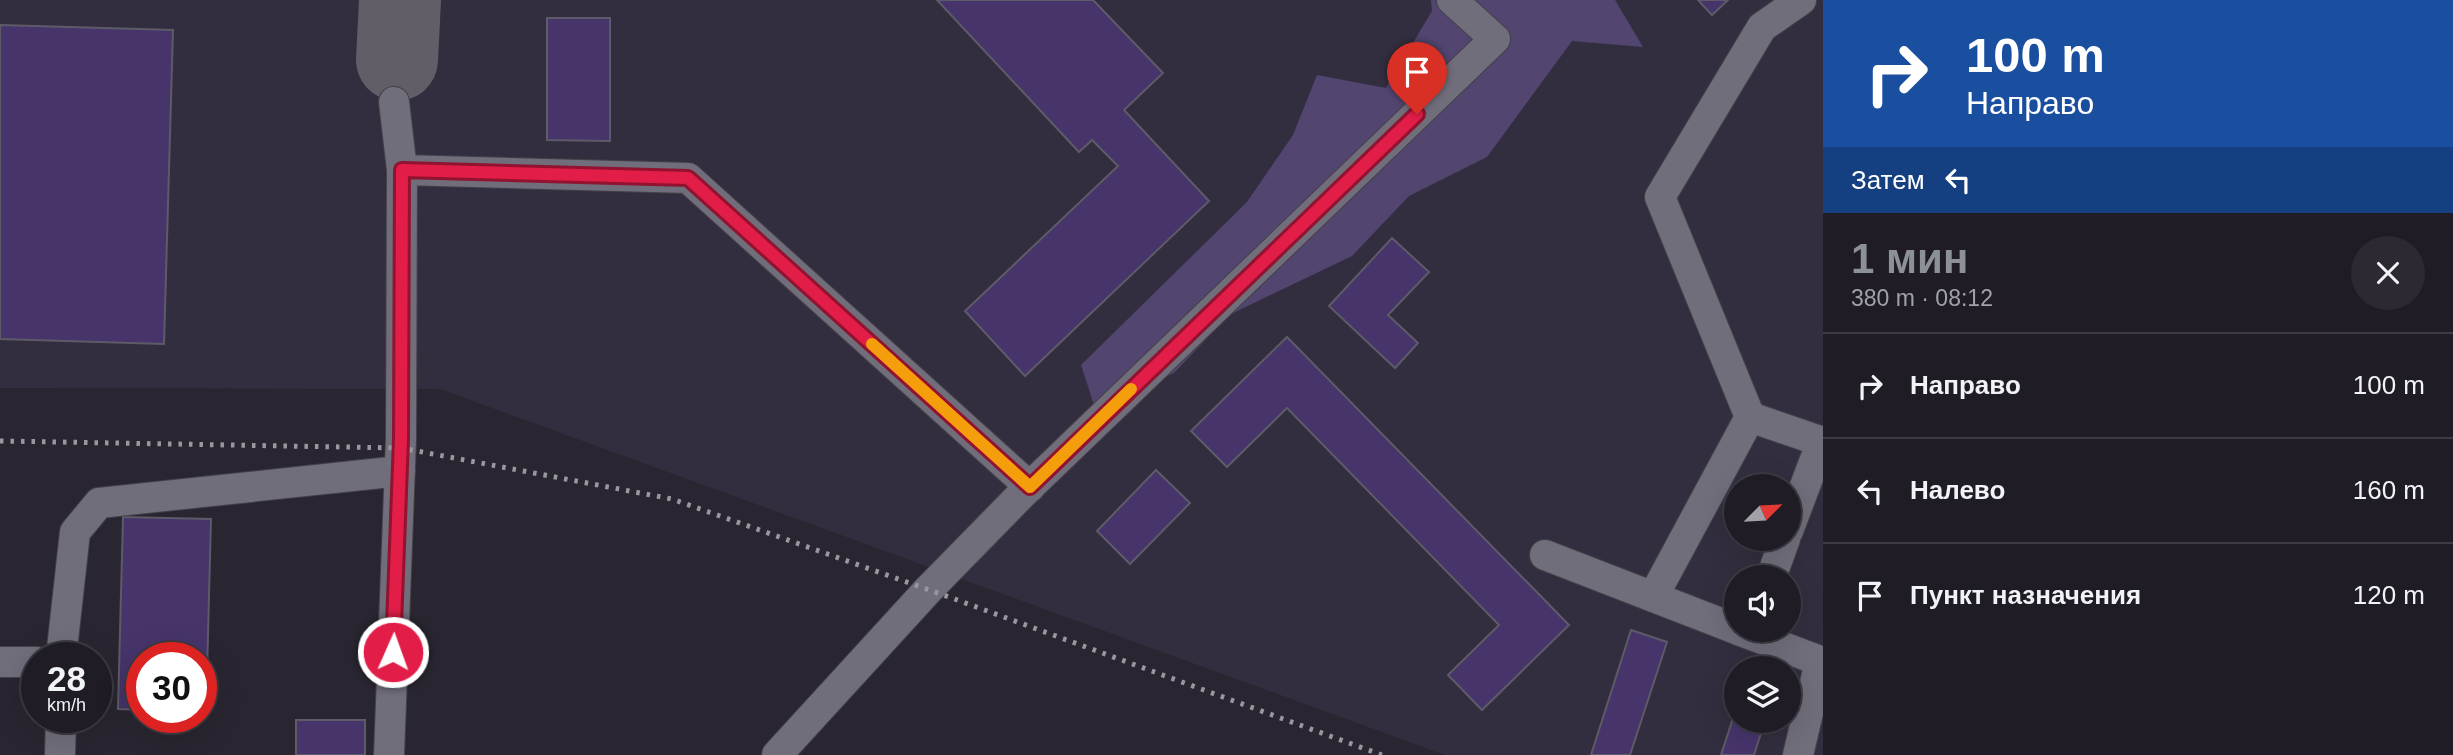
<!DOCTYPE html>
<html lang="ru">
<head>
<meta charset="utf-8">
<style>
  :root { --surface:#1f1c25; --page:#2c2932; --text:#f1f3f6; --muted:#a1a1a7; --line:#3c3a42; --accent:#8c9099 }
  body { margin:0; font-family:Helvetica,sans-serif; background:var(--page); color:var(--text); height:100vh; display:flex; flex-direction:column; font-size:26px; white-space:nowrap }
  * { box-sizing:border-box; margin:0 }
  p { font-size:23px; color:var(--muted) }
  .icon { flex:none; width:38px; height:38px; fill:none; stroke:currentColor; stroke-width:2; stroke-linecap:round; stroke-linejoin:round }
  .map { position:relative; flex:1; overflow:hidden }
  .side { display:flex; flex-direction:column; background:var(--surface); width:630px }
  .side>* { flex:none }
  .hud { background:#1a4fa0; color:#fff; overflow:hidden }
  .needle { width:46px; rotate:66deg }
  .buttons { position:absolute; left:1724px; top:474px; display:grid; gap:14px }
  .buttons a { display:grid; place-items:center; width:77px; height:77px; border-radius:50%; background:var(--surface); box-shadow:0 7px 28px #0002,0 0 0 2px var(--line); font-size:35px }
  .speed { position:absolute; left:21px; top:642px; display:flex; gap:14px; font-size:35px; font-weight:700; text-align:center }
  .speed>* { display:grid; place-content:center; width:91px; height:91px; border-radius:50%; background:var(--surface); box-shadow:0 7px 28px #0002,0 0 0 2px var(--line); line-height:1 }
  .speed small { font-size:18px; font-weight:400 }
  .speed .limit { border:10px solid #d22; background:#fff; color:#111 }
  .pin { position:absolute; display:grid; place-items:center; width:60px; height:60px; color:#fff; margin:-72px -30px; border-radius:50% 50% 50% 0; rotate:-45deg; box-shadow:0 0 7px #0007 }
  .pin .icon { rotate:45deg }
  .me { position:absolute; width:77px; margin:-38px; rotate:2deg; stroke-linejoin:round; filter:drop-shadow(0 0 5px #0008) }
  .turn { display:flex; align-items:center; gap:24px; height:147px; padding:0 28px; font-size:32px }
  .turn .icon { width:91px; height:91px; stroke-width:2.5 }
  .turn b { display:block; font-size:49px; line-height:60px }
  .then { display:flex; align-items:center; height:66px; padding:0 28px; background:#0003; gap:14px; font-size:26px }
  .round { display:grid; place-items:center; flex:none; width:74px; height:74px; border-radius:37px; background:var(--page) }
  .summary { display:flex; align-items:center; justify-content:space-between; height:119px; padding:0 28px }
  h1 { font-size:42px; font-weight:700; line-height:52px; color:var(--accent) }
  ul { padding:0; list-style:none }
  li { display:flex; align-items:center; gap:21px; height:105px; padding:0 28px; border-top:2px solid var(--line) }
  li div { flex:1 }
  li b { display:block; font-size:26px }
  li em { font-style:normal }
  main { display:flex; flex:1; min-height:0 }
  .map>svg:first-child { display:block }
  .built { fill:#332e3f; fill-rule:evenodd }
  .green { fill:#524570 }
  .lines { fill:none; stroke-linecap:round; stroke-linejoin:round }
  .taxiway { stroke:#615e68; stroke-width:82 }
  .building { fill:#46346b; stroke:#5e5b68; stroke-width:2 }
  .minor-casing { stroke:#44414a; stroke-width:32 }
  .minor { stroke:#716e7b; stroke-width:30 }
  .rail { stroke:#99979f; stroke-width:5; stroke-dasharray:3.5 7; stroke-linecap:butt }
  .route-casing { stroke:#92132f; stroke-width:18 }
  .route { stroke:#e11d48; stroke-width:12 }
  .slow { stroke:#f59e0b; stroke-width:12 }
</style>
</head>
<body>
<main>
<div class="map">
<svg width="1823" height="755" viewBox="0 0 1823 755">
  <rect width="100%" height="100%" fill="#292631"/>
  <path class="built" d="M0,0H1823V755H1445L440,389L0,388ZM1736,486H1788V539H1736ZM1736,578H1788V630H1736ZM1736,668H1788V721H1736Z"/>
  <path class="green" d="M1431,0H1615L1643,47L1572,41L1487,157L1409,196L1352,256L1229,315L1174,373L1095,408L1081,365L1247,202L1293,135L1317,75L1386,88L1432,11Z"/>
  <g class="lines">
    <path class="taxiway" d="M397,60L400,0"/>
  </g>
  <path class="building" d="M937,0H1093L1163,73L1124,110L1209,201L1025,376L965,311L1118,166L1092,140L1079,152Z
    M1698,0H1728L1712,15Z
    M547,18H610V141L547,140Z
    M0,25L173,30L164,344L0,339Z
    M1392,238L1429,272L1388,315L1418,343L1395,368L1329,306Z
    M1287,337L1569,625L1482,710L1448,675L1499,625L1287,408L1227,467L1191,431Z
    M1156,470L1190,503L1130,564L1097,531Z
    M123,517L211,519L206,712H201V658H142V710L118,709Z
    M1631,630L1667,642L1630,755H1591Z
    M1736,709V721H1765L1754,755H1721Z
    M296,720H365V755H296Z"/>
  <g class="lines">
    <defs>
      <path id="minor" d="M402,170L688,178L1030,487
        M1750,417L1660,197L1762,27L1801,0
        M1788,531L1822,441
        M1545,555L1736,629
        M1771,578L1785,539
        M1653,597L1750,417L1823,442
        M1738,630L1823,662
        M61,658L75,532L99,503L400,471
        M0,662H37
        M60,755L61,718
        M389,755L401,439L402,170L394,102
        M777,755L928,590L1023,493L1495,39L1452,0
        M1798,755L1820,662"/>
    </defs>
    <use href="#minor" class="minor-casing"/>
    <use href="#minor" class="minor"/>
    <path class="rail" d="M0,441L401,448L672,499L949,597L1382,755"/>
  </g>
  <g class="lines">
    <defs>
      <path id="route" d="M393,652L401,439L402,170L688,178L1030,487L1417,114"/>
    </defs>
    <use href="#route" class="route-casing"/>
    <use href="#route" class="route"/>
    <path class="slow" d="M872,344L1030,487L1131,389"/>
  </g>
</svg>
<div class="buttons">
<a><svg class="needle" viewBox="-14 -14 28 28"><path d="M0-13l5 13h-10z" fill="#e53935"/><path d="M0 13l5-13h-10z" fill="#a1a1a7"/></svg></a>
<a><svg class="icon" aria-label="sound" viewBox="0 0 24 24"><path d="M4 9h4l5-4v14l-5-4H4zM17 9q2 3 0 6"/></svg></a>
<a><svg class="icon" aria-label="layers" viewBox="0 0 24 24"><path d="M12 4l9 5-9 5-9-5zM3 14l9 5 9-5"/></svg></a>
</div>
<div class="speed"><div>28<small>km/h</small></div><div class="limit">30</div></div>
<div class="pin" style="left:1417px;top:114px;background:#d93025"><svg class="icon" aria-label="arrive" viewBox="0 0 24 24"><path d="M6 21V4h12l-3 4 3 4H6"/></svg></div>
<svg class="me" style="left:393px;top:652px" viewBox="-20 -20 40 40"><circle r="17" fill="#e11d48" stroke="#fff" stroke-width="3"/><path d="M0-11L8 9 0 5-8 9z" fill="#fff"/></svg>
</div>
<section class="side">
<div class="hud">
<div class="turn"><svg class="icon" aria-label="right" viewBox="0 0 24 24"><path d="M7 20v-9h11M14 6l5 5-5 5"/></svg><div><b>100 m</b>Направо</div></div>
<div class="then">Затем<svg class="icon" aria-label="left" viewBox="0 0 24 24"><path d="M17 20v-9H6M10 6l-5 5 5 5"/></svg></div>
</div>
<div class="summary"><div><h1>1 мин</h1><p>380 m · 08:12</p></div><a class="round"><svg class="icon" aria-label="close" viewBox="0 0 24 24"><path d="M6 6l12 12M18 6L6 18"/></svg></a></div>
<ul>
<li><svg class="icon" aria-label="right" viewBox="0 0 24 24"><path d="M7 20v-9h11M14 6l5 5-5 5"/></svg><div><b>Направо</b></div><em>100 m</em></li>
<li><svg class="icon" aria-label="left" viewBox="0 0 24 24"><path d="M17 20v-9H6M10 6l-5 5 5 5"/></svg><div><b>Налево</b></div><em>160 m</em></li>
<li><svg class="icon" aria-label="arrive" viewBox="0 0 24 24"><path d="M6 21V4h12l-3 4 3 4H6"/></svg><div><b>Пункт назначения</b></div><em>120 m</em></li>
</ul>
</section>
</main>
</body>
</html>
